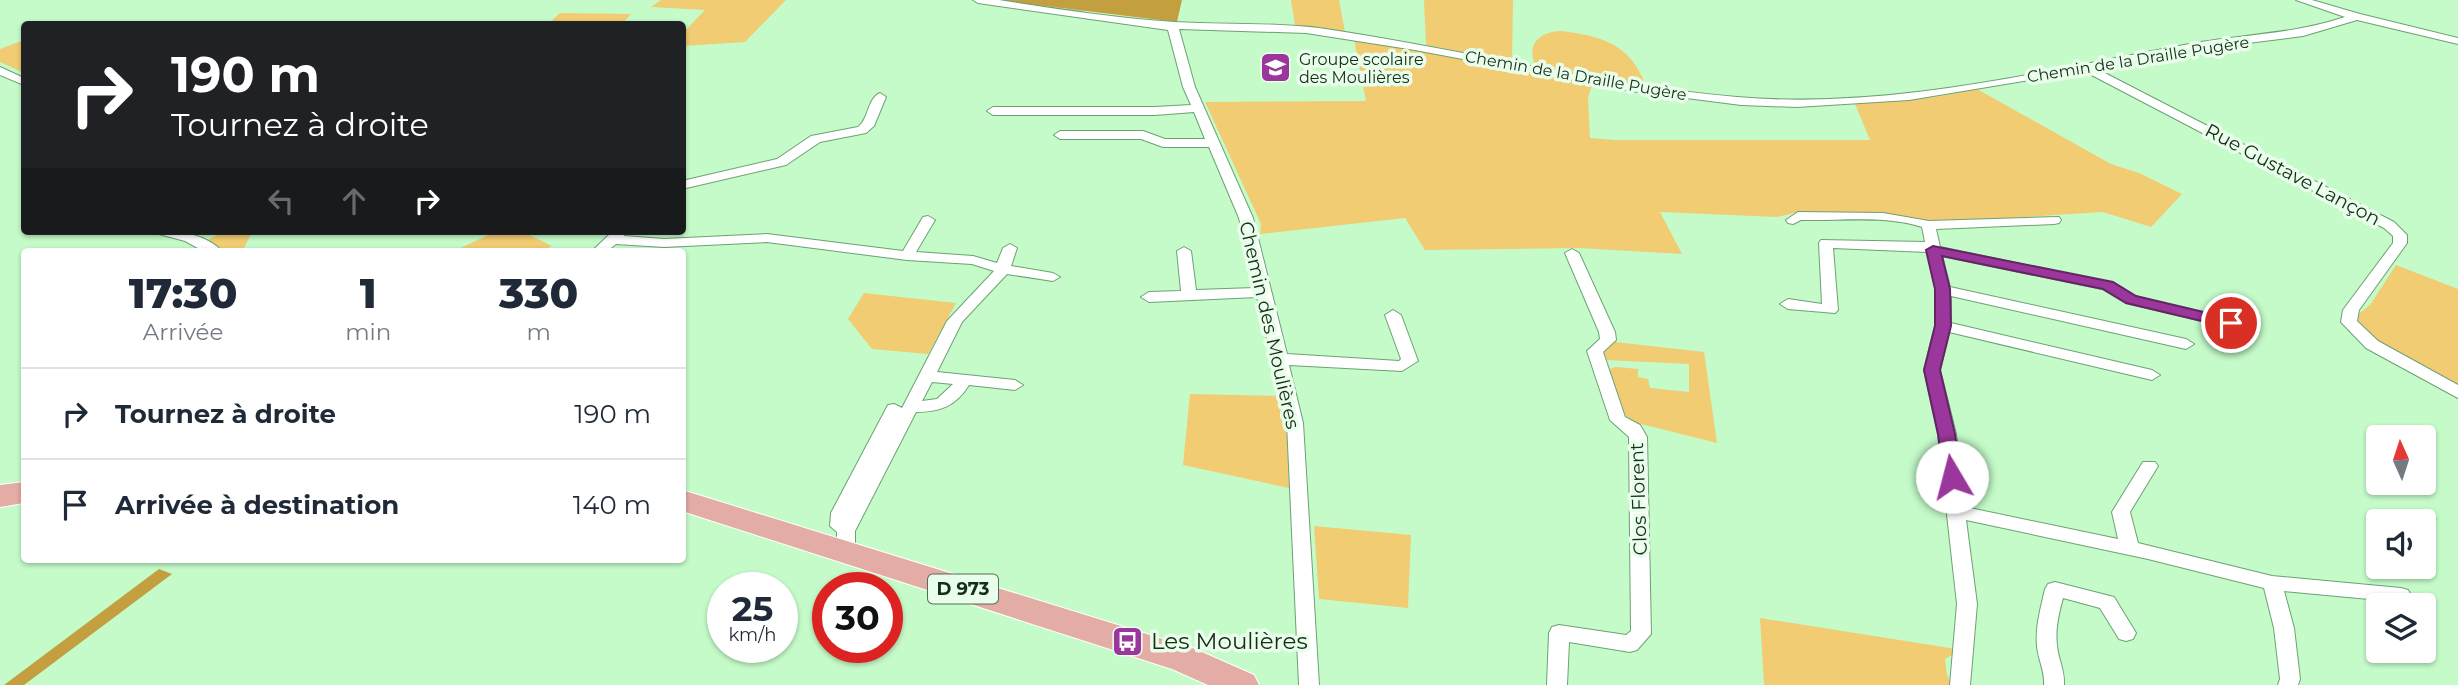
<!DOCTYPE html>
<html lang="fr">
<head>
<meta charset="utf-8">
<style>
  :root { --surface:#fff; --page:#f2f2f3; --text:#1f2937; --muted:#747a83; --line:#e0e1e3 }
  body { margin:0; font-family:Montserrat,sans-serif; background:var(--page); color:var(--text); height:100vh; display:flex; flex-direction:column; font-size:26px; white-space:nowrap }
  * { box-sizing:border-box; margin:0 }
  p { font-size:23px; color:var(--muted) }
  .icon { flex:none; width:38px; height:38px; fill:none; stroke:currentColor; stroke-width:2; stroke-linecap:round; stroke-linejoin:round }
  .map { position:relative; flex:1; overflow:hidden }
  .sheet { position:absolute; left:21px; top:248px; width:665px; height:315px; display:flex; flex-direction:column; background:var(--surface); border-radius:7px; box-shadow:0 2px 5px #0004 }
  .sheet>* { flex:none }
  .hud { position:absolute; left:21px; top:21px; width:665px; height:214px; border-radius:7px; box-shadow:0 2px 5px #0004; background:#202124; color:#fff; overflow:hidden }
  .needle { width:46px; rotate:357deg }
  .fabs { position:absolute; left:2366px; top:425px; display:grid; gap:14px }
  .fabs a { display:grid; place-items:center; width:70px; height:70px; border-radius:7px; background:var(--surface); box-shadow:0 2px 5px #0004; font-size:35px }
  .speed { position:absolute; left:707px; top:572px; display:flex; gap:14px; font-size:35px; font-weight:700; text-align:center }
  .speed>* { display:grid; place-content:center; width:91px; height:91px; border-radius:50%; background:var(--surface); box-shadow:0 2px 5px #0004; line-height:1 }
  .speed small { font-size:18px; font-weight:400 }
  .speed .limit { border:10px solid #d22; background:#fff; color:#111 }
  .pin { position:absolute; display:grid; place-items:center; width:60px; height:60px; color:#fff; margin:-30px; border:4px solid #fff; border-radius:50%; box-shadow:0 2px 7px #0007 }
  .me { position:absolute; width:77px; margin:-38px; rotate:352deg; stroke-linejoin:round; filter:drop-shadow(0 0 5px #0008) }
  .turn { display:flex; align-items:center; gap:24px; height:147px; padding:0 35px; font-size:32px }
  .turn .icon { width:91px; height:91px; stroke-width:2.5 }
  .turn b { display:block; font-size:49px; line-height:60px }
  .lanes { display:flex; align-items:center; height:66px; padding:0 35px; background:#0003; justify-content:center; gap:35px; direction:ltr }
  .lanes .off { opacity:.35 }
  .eta { display:flex; justify-content:space-evenly; align-items:center; height:119px; text-align:center }
  .eta b { font-size:42px; font-weight:800; line-height:49px }
  ul { padding:0; list-style:none }
  li { display:flex; align-items:center; gap:21px; height:91px; padding:0 35px; border-top:2px solid var(--line) }
  li div { flex:1 }
  li b { display:block; font-size:26px }
  li em { font-style:normal }
  .map>svg:first-child { display:block }
  .green { fill:#f1cc72 }
  .forest { fill:#c49f3f }
  .lines { fill:none; stroke-linecap:round; stroke-linejoin:round }
  .street-casing { stroke:#6da173; stroke-width:2 }
  .primary-casing { stroke:#fff; stroke-width:2 }
  .street { fill:#fff; fill-rule:evenodd }
  .primary { fill:#e3aca5; fill-rule:evenodd }
  .route { fill:#9b379c; stroke:#652465; stroke-width:2 }
  .labels { text-anchor:middle; stroke-width:7; stroke-linejoin:round; paint-order:stroke }
  .far-poi-label { font-size:16px; fill:#172c1a; stroke:#e9feea; text-anchor:start }
  .far-street-label { font-size:16px; fill:#172c1a; stroke:#e9feea }
  .shield { fill:#e9feea; stroke:#566b58; stroke-width:2 }
  .shield-label { font-size:18px; font-weight:bold; fill:#172c1a }
  .street-label { font-size:19px; fill:#172c1a; stroke:#e9feea }
  .near-poi-label { font-size:23px; fill:#172c1a; stroke:#e9feea; text-anchor:start }
</style>
</head>
<body>
<div class="map">
<svg width="2458" height="685" viewBox="0 0 2458 685">
  <rect width="100%" height="100%" fill="#c4fbc9"/>
  <path class="green" d="M661,0H786L745,42L683,46V33L705,10L651,7Z
    M1291,0H1339L1345,32L1295,25Z
    M1424,0H1513L1512,62L1426,45Z
    M560,13L631,14L622,24H532H548Z
    M1562,31C1600,36 1628,43 1644,81L1641,87L1536,68C1526,44 1538,32 1562,31Z
    M1354,39L1593,83L1588,97L1590,138L1615,140H1870L1855,104L1935,97L1977,89L2111,164L2139,173L2182,194L2151,227L2103,212L1934,223L1918,218L1794,213L1777,217L1660,212L1682,254L1580,248L1425,250L1405,218L1260,234L1261,224L1205,102L1366,101Z
    M24,40V73L0,62V49Z
    M225,231H247L251,234L242,252H227L209,242V239Z
    M497,231H521L552,246L539,252H452Z
    M2396,265L2458,289V387L2379,344L2350,321L2370,305Z
    M864,293L956,303L928,354L872,349L848,319Z
    M1615,342L1704,352L1717,443L1637,423L1625,415L1609,369L1616,367L1638,369V377L1648,379L1650,388L1689,392V364L1606,360L1602,351Z
    M1190,394L1281,396L1287,438L1289,488L1183,465Z
    M1314,526L1411,535L1408,608L1319,599Z
    M1760,618L1956,649L1954,654L1945,659L1947,675L1953,685H1764Z"/>
  <path class="forest" d="M995,0H1182L1177,22Z
    M159,569L172,574L24,685H4Z"/>
  <g class="lines">
    <defs>
      <path id="street" d="M973,0H999C1057,9 1116,18 1175,22C1223,25 1271,22 1319,28C1459,48 1596,85 1737,97C1888,110 2037,72 2184,45C2239,34 2291,35 2345,17L2296,0H2312L2360,14L2458,38V44L2357,20L2303,36L2200,49L2097,69L2394,222L2407,235V243L2359,310L2357,321L2378,341L2458,385V398L2366,348L2341,322L2343,310L2393,243V236L2384,228L2084,71L1909,100L1797,107L1741,105L1632,91L1415,50L1306,33L1179,29L1195,87L1253,218L1287,354L1399,361L1401,359L1385,315L1393,310L1401,315L1418,361L1402,371L1289,365L1303,423L1319,685H1299L1287,423L1257,297L1149,302L1141,297L1149,292L1181,291L1177,251L1184,247L1191,251L1196,290L1255,288L1239,218L1209,147H1163L1141,139H1060L1054,135L1060,131H1143L1165,139H1205L1194,112L1155,115H993L987,111L993,107H1155L1191,105L1183,87L1168,30L978,3Z
        M0,67L24,78V85L0,75Z
        M880,93L886,97L874,126L866,133L820,142L786,165L682,189V181L777,159L811,136L858,127C869,119 867,99 880,93Z
        M1798,212L1883,213L1929,221L2059,217L2061,220L2059,223L2054,224L1936,229L1940,247L2112,283L2136,297L2236,320L2239,323L2231,328L2126,303L2102,289L1942,256L1950,287L2186,339L2194,344L2186,349L1951,296V323L2152,370L2160,375L2152,380L1949,332L1940,370L1956,434L1965,507L2118,539L2112,512L2143,462H2155L2158,466L2130,512L2138,543L2272,576L2401,588L2408,590L2411,595L2408,600L2401,602L2284,591L2294,628L2300,679L2298,685H2278L2280,679L2274,628L2264,588L2148,559L1966,520L1977,604L1970,685H1950L1957,604L1938,434L1924,370L1935,326L1936,290L1927,252L1833,248L1838,310L1835,313L1788,309L1780,304L1788,299L1822,304L1819,243L1821,240L1925,242L1922,227C1884,215 1841,221 1801,220L1793,224L1788,223L1786,220Z
        M928,216L935,220L916,252L973,256L997,263L1003,248L1010,244L1017,248L1011,266L1053,273L1060,277L1053,281L1007,274L962,322L937,372L1015,380L1023,385L1015,390L969,385C956,406 940,412 916,412L855,531V551L853,556L846,558L839,556L837,551V532L830,526L831,513L888,405L894,404L902,408L947,321L994,271L972,264L907,260L767,242L664,247L616,244L606,252H591L613,231H625L624,236L664,239L767,234L903,251L923,217ZM932,382L953,384L937,399L922,401Z
        M157,231C181,231 206,234 223,252H205L185,241L159,234Z
        M1572,249L1579,253L1615,332L1616,340L1603,352L1625,417L1640,425L1647,437L1651,634L1637,650L1630,652L1569,642L1567,685H1547L1549,633L1552,627L1559,625L1626,635L1631,631L1629,437L1610,420L1587,351L1600,339L1599,332L1565,253Z
        M2055,582L2114,597L2136,633L2133,639L2126,641L2119,639L2100,608L2063,598C2059,613 2055,629 2057,645C2058,659 2065,670 2064,685H2044C2045,670 2038,660 2037,646C2035,627 2041,607 2045,589L2048,584Z"/>
      <path id="primary" d="M24,482V503L0,507V485Z
        M682,490L1195,649L1254,675L1259,685H1208L1172,669L682,511Z"/>
    </defs>
    <use href="#street" class="street-casing"/>
    <use href="#primary" class="primary-casing"/>
    <use href="#street" class="street"/>
    <use href="#primary" class="primary"/>
  </g>
  <path class="route" d="M1933,246L2113,282L2136,296L2237,320L2239,323L2231,328L2126,303L2103,289L1942,256L1950,289L1951,326L1940,370L1955,434L1961,477L1959,481H1946L1944,477L1938,434L1924,370L1935,326V289L1926,250Z"/>
  <defs>
    <symbol id="school-square" viewBox="-11 -11 22 22"><rect x="-9" y="-9" width="18" height="18" rx="4" fill="#9b379c" stroke="#e9feea"/><path d="M0-5L7-2L0 1L-7-2ZM-4 1L0 2.5L4 1V4Q0 6-4 4Z" fill="#fff"/></symbol>
    <symbol id="bus-square" viewBox="-11 -11 22 22"><rect x="-9" y="-9" width="18" height="18" rx="4" fill="#9b379c" stroke="#e9feea"/><path d="M-5-6H5V4H4V6H2V4H-2V6H-4V4H-5ZM-3.5-4V0h7V-4ZM-3.5 1.2v1.5H-2V1.2ZM2 1.2v1.5H3.5V1.2Z" fill="#fff"/></symbol>
  </defs>
  <g fill-rule="evenodd">
    <use href="#school-square" x="1258" y="50" width="35" height="35"/>
    <use href="#bus-square" x="1110" y="624" width="35" height="35"/>
  </g>
  <g class="labels">
    <g class="far-poi-label">
      <text x="1299" y="65">Groupe scolaire<tspan x="1299" dy="18">des Moulières</tspan></text>
    </g>
    <g class="far-street-label">
      <text transform="translate(2138 59) rotate(-9)" y="6">Chemin de la Draille Pugère</text>
      <text transform="translate(1576 75) rotate(10)" y="6">Chemin de la Draille Pugère</text>
    </g>
    <rect class="shield" x="928" y="574.5" width="70" height="29" rx="5"/>
    <g class="shield-label">
      <text x="963" y="595">D 973</text>
    </g>
    <g class="street-label">
      <text transform="translate(2293 174) rotate(28)" y="7">Rue Gustave Lançon</text>
      <text transform="translate(1270 325) rotate(77)" y="7">Chemin des Moulières</text>
      <text transform="translate(1638 499) rotate(-92)" y="7">Clos Florent</text>
    </g>
    <g class="near-poi-label">
      <text x="1151" y="649">Les Moulières</text>
    </g>
  </g>
</svg>
<div class="fabs">
<a><svg class="needle" viewBox="-14 -14 28 28"><path d="M0-13l5 13h-10z" fill="#e53935"/><path d="M0 13l5-13h-10z" fill="#747a83"/></svg></a>
<a><svg class="icon" aria-label="sound" viewBox="0 0 24 24"><path d="M4 9h4l5-4v14l-5-4H4zM17 9q2 3 0 6"/></svg></a>
<a><svg class="icon" aria-label="layers" viewBox="0 0 24 24"><path d="M12 4l9 5-9 5-9-5zM3 14l9 5 9-5"/></svg></a>
</div>
<div class="speed"><div>25<small>km/h</small></div><div class="limit">30</div></div>
<div class="pin" style="left:2231px;top:323px;background:#d93025"><svg class="icon" aria-label="arrive" viewBox="0 0 24 24"><path d="M6 21V4h12l-3 4 3 4H6"/></svg></div>
<svg class="me" style="left:1952px;top:477px" viewBox="-20 -20 40 40"><circle r="19" fill="#fff"/><path d="M0-13L10 11 0 6-10 11z" fill="#9b379c"/></svg>
<div class="hud">
<div class="turn"><svg class="icon" aria-label="right" viewBox="0 0 24 24"><path d="M7 20v-9h11M14 6l5 5-5 5"/></svg><div><b>190 m</b>Tournez à droite</div></div>
<div class="lanes"><svg class="icon off" aria-label="left" viewBox="0 0 24 24"><path d="M17 20v-9H6M10 6l-5 5 5 5"/></svg><svg class="icon off" aria-label="ahead" viewBox="0 0 24 24"><path d="M12 20V5M6 11l6-6 6 6"/></svg><svg class="icon" aria-label="right" viewBox="0 0 24 24"><path d="M7 20v-9h11M14 6l5 5-5 5"/></svg></div>
</div>
<section class="sheet">
<div class="eta">
<div><b>17:30</b><p>Arrivée</p></div>
<div><b>1</b><p>min</p></div>
<div><b>330</b><p>m</p></div>
</div>
<ul>
<li><svg class="icon" aria-label="right" viewBox="0 0 24 24"><path d="M7 20v-9h11M14 6l5 5-5 5"/></svg><div><b>Tournez à droite</b></div><em>190 m</em></li>
<li><svg class="icon" aria-label="arrive" viewBox="0 0 24 24"><path d="M6 21V4h12l-3 4 3 4H6"/></svg><div><b>Arrivée à destination</b></div><em>140 m</em></li>
</ul>
</section>
</div>
</body>
</html>
